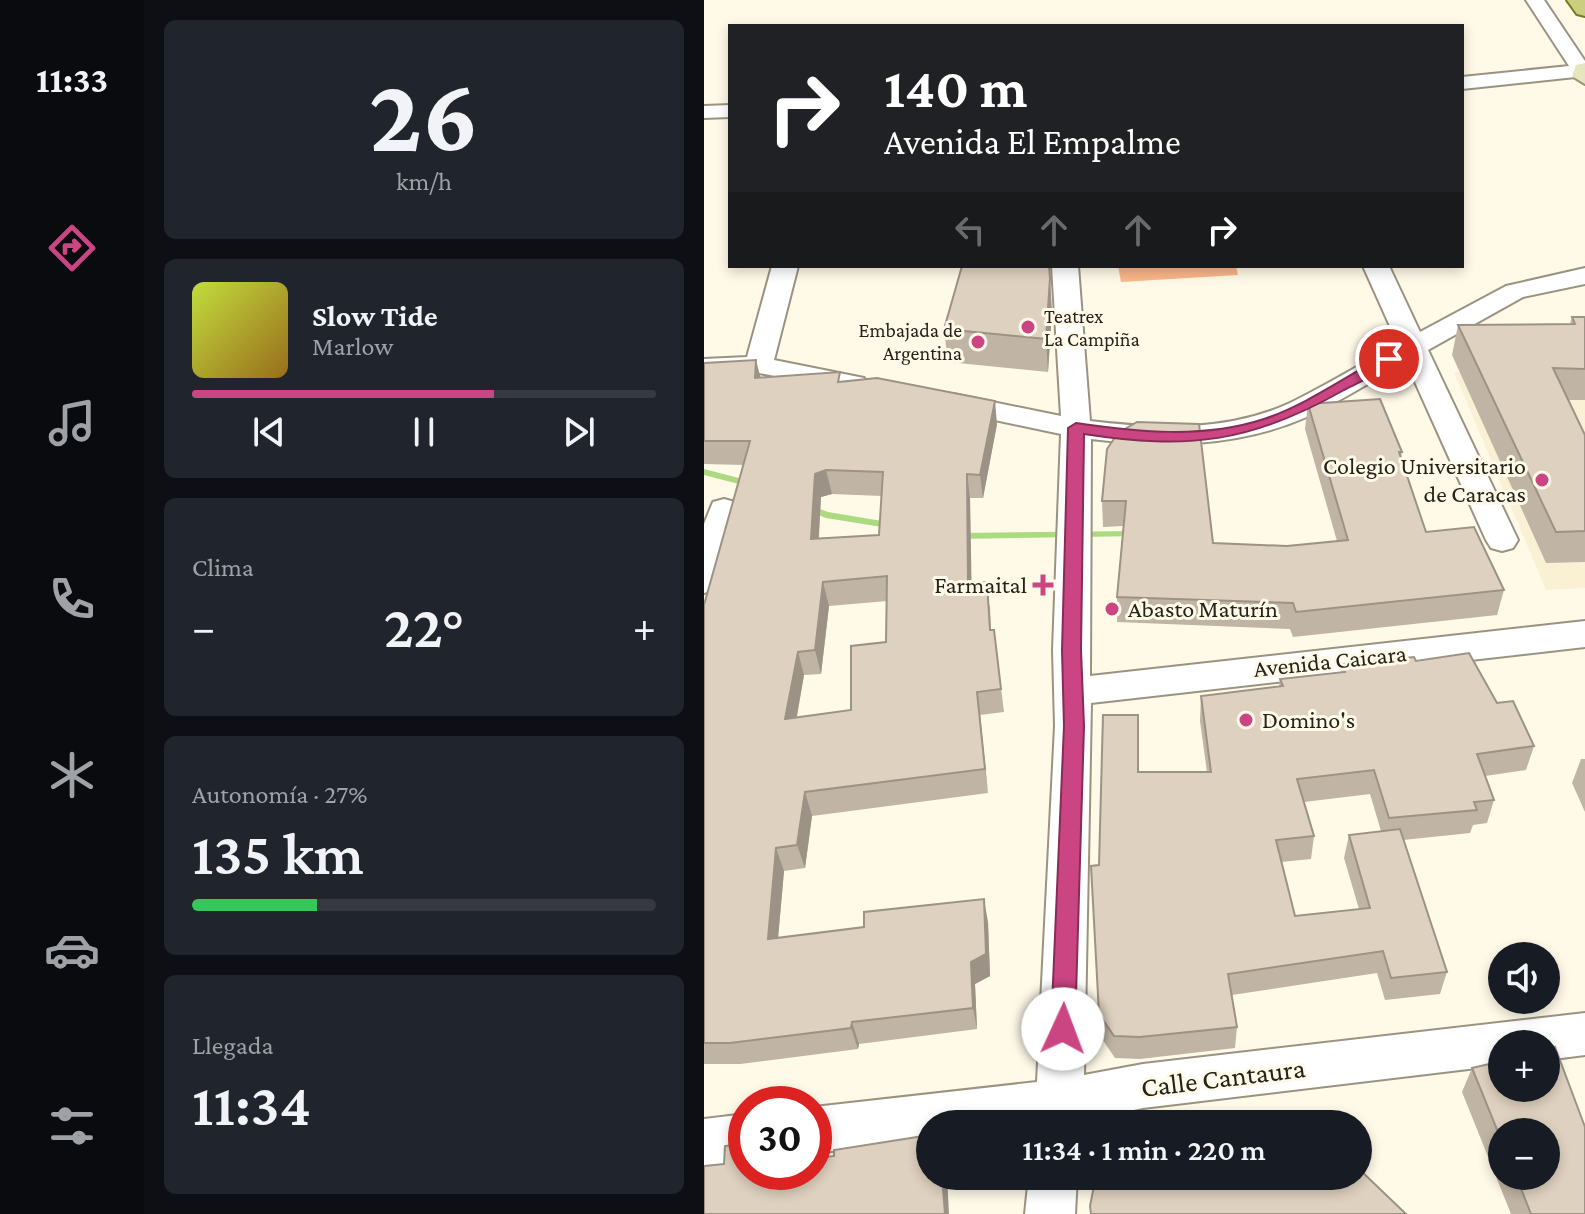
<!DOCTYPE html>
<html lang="es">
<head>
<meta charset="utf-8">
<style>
	:root { --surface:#171b24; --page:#20242c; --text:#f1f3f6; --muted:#9ea1a6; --line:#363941; --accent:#cc4583 }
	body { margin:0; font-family:"Crimson Pro",serif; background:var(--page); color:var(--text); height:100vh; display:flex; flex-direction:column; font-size:30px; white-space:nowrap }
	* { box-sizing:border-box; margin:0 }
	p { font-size:26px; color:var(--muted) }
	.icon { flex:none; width:44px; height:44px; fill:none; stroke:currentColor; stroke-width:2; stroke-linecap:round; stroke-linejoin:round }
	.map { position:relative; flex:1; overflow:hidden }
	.details { display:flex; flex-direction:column; gap:20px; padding:20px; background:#0d0f14; width:560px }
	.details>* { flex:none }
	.guide { position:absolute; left:24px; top:24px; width:736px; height:244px; border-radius:0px; box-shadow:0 4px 12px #0003; background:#202124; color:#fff; overflow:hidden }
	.tools { position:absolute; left:784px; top:942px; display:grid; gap:16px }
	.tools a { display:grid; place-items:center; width:72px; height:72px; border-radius:50%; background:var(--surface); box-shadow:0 4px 12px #0003; font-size:40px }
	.speed { position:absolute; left:24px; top:1086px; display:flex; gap:16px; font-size:40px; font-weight:700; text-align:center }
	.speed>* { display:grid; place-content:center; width:104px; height:104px; border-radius:50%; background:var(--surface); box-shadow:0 4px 12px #0003; line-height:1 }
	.speed .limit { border:12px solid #d22; background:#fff; color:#111 }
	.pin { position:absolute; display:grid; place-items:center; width:68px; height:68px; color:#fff; margin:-34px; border:4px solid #fff; border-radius:50%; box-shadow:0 2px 8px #0007 }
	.me { position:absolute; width:88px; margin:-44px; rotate:2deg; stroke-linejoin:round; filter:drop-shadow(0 0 6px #0008) }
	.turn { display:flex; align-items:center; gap:28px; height:168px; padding:0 24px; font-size:36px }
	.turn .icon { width:104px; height:104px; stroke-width:2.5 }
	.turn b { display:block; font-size:56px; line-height:68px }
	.lanes { display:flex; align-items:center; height:76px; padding:0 24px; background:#0003; justify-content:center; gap:40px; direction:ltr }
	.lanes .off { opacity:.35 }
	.big { font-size:60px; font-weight:600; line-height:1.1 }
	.details .tile { flex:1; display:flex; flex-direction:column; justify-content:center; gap:12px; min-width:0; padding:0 28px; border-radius:12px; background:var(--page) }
	.details .dial { align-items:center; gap:0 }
	.dial b { font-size:104px; line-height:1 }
	.song { display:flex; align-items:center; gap:24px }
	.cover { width:96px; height:96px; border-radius:12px; background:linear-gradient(135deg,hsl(70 70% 55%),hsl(40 70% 35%)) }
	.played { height:8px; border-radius:4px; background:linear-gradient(90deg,var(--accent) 65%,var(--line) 65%) }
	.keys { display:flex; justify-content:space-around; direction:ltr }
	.heat { display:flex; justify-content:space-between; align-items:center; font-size:44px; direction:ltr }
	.charge { height:12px; border-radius:6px; background:linear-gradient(90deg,#34c759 27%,var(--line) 0) }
	.trip { position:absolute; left:212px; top:1110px; width:456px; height:80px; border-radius:40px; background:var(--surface); box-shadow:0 4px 12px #0003; font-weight:600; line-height:80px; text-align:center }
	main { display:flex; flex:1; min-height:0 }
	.dock { display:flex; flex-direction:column; width:144px; justify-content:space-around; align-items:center; background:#090b0e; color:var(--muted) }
	.dock .icon { width:56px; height:56px }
	.dock .current { color:var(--accent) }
	.dock b { font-size:36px; color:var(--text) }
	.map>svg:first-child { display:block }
	.built { fill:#faf0d4 }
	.green { fill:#fcb689 }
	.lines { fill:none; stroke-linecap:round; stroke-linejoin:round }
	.stream { fill:#acda80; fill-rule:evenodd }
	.minor-casing { stroke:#999380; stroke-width:4 }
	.secondary-casing { stroke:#999380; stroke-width:4 }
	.primary-casing { stroke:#7a7c22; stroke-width:4 }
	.minor { fill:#fff; fill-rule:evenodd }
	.secondary { fill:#e5e6be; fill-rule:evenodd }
	.primary { fill:#cbce7c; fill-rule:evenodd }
	.wall { fill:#c0b4a4; fill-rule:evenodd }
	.shaded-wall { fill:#9c9286 }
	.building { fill:#dfd1bf; stroke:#9c9286; stroke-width:2; fill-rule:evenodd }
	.route { fill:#cc4583; stroke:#852d55; stroke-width:2 }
	.poi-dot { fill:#cc4583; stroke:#fff9e8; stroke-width:3 }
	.labels { text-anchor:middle; stroke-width:6; stroke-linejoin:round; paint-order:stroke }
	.far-poi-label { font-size:20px; fill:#25221b; stroke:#fff9e8; text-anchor:start }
	.poi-label { font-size:24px; fill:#25221b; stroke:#fff9e8; text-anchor:end }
	.street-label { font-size:24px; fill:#25221b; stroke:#fff9e8 }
	.near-street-label { font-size:28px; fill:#25221b; stroke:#fff9e8 }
</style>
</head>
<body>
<main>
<nav class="dock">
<b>11:33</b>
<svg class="icon current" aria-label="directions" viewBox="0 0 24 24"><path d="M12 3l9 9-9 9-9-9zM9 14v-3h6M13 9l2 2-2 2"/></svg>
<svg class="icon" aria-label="music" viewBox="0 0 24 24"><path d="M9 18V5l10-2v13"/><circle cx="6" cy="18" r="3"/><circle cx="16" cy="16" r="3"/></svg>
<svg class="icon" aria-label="phone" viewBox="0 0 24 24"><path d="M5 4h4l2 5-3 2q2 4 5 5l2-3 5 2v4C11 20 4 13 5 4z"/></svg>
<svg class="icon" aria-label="climate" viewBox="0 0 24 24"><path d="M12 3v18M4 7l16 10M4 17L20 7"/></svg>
<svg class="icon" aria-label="car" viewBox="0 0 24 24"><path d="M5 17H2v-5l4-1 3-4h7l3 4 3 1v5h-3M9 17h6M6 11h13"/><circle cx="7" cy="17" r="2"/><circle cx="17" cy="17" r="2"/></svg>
<svg class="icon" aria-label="filters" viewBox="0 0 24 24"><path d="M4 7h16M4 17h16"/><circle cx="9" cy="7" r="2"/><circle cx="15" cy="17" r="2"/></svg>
</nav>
<section class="details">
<div class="tile dial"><b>26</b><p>km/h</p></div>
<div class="tile">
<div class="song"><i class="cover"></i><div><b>Slow Tide</b><p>Marlow</p></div></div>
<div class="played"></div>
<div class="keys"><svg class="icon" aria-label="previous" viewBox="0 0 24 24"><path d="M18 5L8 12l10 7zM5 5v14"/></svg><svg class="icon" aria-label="pause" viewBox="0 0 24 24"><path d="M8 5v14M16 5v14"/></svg><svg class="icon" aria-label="next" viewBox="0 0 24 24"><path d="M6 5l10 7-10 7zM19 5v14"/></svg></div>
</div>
<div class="tile"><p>Clima</p>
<div class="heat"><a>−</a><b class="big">22°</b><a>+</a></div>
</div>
<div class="tile"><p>Autonomía · 27%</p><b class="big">135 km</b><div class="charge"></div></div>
<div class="tile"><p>Llegada</p><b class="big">11:34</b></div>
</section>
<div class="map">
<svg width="881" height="1214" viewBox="0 0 881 1214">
	<rect width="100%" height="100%" fill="#fff9e8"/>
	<!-- built -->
	<polygon class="built" points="881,366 881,588 842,590 750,372"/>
	<!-- green -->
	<polygon class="green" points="414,266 532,266 534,275 417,282"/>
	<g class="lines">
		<!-- stream -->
		<g class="stream">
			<polygon points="0,469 54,483 55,485 50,488 0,475"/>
			<polygon points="102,504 124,512 190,523 195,526 190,529 122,518 98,509 97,507"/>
			<polygon points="433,531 437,532 438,534 437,536 255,539 250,536 255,533"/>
		</g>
		<defs>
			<g id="minor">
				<polygon points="822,0 840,0 881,61 881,76 758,89 758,77 865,66"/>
				<polygon points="26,105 26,117 0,118 0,106"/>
				<polygon points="68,266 94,266 70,360 160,378 164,384 160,390 150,392 55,373 0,375 0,359 43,357"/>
				<path d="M348,266H374L386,421C452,429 524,432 586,403C623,385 658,363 694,344L659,266H685L716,332L802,286L881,268V284L819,297L724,350L814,540L809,548L798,551L787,548L782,540L702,362C670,380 638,400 605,416C536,447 460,448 387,439L386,676L881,621V647L387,703L380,1075L439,1064L881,1013V1055L842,1060V1044H798V1065L439,1108L379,1121V1124H226V1140L110,1153V1107L333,1082L351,726L349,650L357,434L239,409L235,403L239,397L249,394L357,416Z"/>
				<polygon points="20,499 31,502 36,509 17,581 12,589 0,593 0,524 9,502"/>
				<polygon points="42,1114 42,1162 0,1167 0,1119"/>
				<polygon points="325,1176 373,1176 371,1214 321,1214"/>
			</g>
			<polygon id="secondary" points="881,63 881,84 868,76 872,65"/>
			<polygon id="primary" points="863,0 881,0 881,16 873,14"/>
		</defs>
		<!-- minor casing -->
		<use href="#minor" class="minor-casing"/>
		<!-- secondary casing -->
		<use href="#secondary" class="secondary-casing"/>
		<!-- primary casing -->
		<use href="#primary" class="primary-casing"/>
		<!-- minor -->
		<use href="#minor" class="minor"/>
		<!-- secondary -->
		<use href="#secondary" class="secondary"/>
		<!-- primary -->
		<use href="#primary" class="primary"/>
	</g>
	<!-- wall -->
	<g class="wall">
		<polygon points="348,311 344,372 244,362 240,329"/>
		<polygon points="868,317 881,317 881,400 864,400 881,435 881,562 842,563 748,355 754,325 866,324"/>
		<path d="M0,363L57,378L137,381L293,424L279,498H266L267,583L286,606L287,630H290L300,712L276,715L284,793L108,816L101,868L80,871L74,938L284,922L286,976L271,984L273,1029L155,1044L154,1049L36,1064H0V605L40,465L0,464ZM128,494L178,496L175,535L115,538L117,497ZM183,601L182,642L147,710L93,717L100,675L117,674L125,606Z"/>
		<polygon points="604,404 698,452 697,458 722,532 800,590 793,615 589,637 586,629 413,622 413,597 419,526 399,527 398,501 403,449 509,543 583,546 633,541 601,429"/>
		<path d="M712,661L793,703L830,746L822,770L781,776L790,800L783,823L769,825L766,833L699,840L743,972L736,994L681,1000L673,973L528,995L533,1027L531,1048L436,1059L411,1058L396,1036L387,866L395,865L503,772L496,721L497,696L575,687L576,679L637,672L638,664ZM666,794L677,831L645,835L640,858L655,909L591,916L577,862L607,859L610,836L600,802Z"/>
		<polygon points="877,759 881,759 881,812 868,783"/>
		<path d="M768,1068L881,1214H807L758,1092ZM798,1132L842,1176H798Z"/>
	</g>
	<!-- shaded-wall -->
	<g class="shaded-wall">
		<polygon points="346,278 348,311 344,372 342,339"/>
		<polygon points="52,360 58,383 51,378"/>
		<polygon points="291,401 293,424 279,498 276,475"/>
		<polygon points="122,470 128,494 117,497 113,562 107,539 111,474"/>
		<polygon points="263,474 266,498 268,608 264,584"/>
		<polygon points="119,582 125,606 117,674 111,650"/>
		<polygon points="94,652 100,675 88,742 81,719"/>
		<polygon points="273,692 276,715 284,793 281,769"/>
		<polygon points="101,792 108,816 101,868 93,845"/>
		<polygon points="72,848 80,871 72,961 64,939"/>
		<polygon points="280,899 284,922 286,976 271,984 273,1029 269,1008 267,962"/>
		<polygon points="148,1022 155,1044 154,1049 147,1028"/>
		<polygon points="238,1176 243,1176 245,1214 241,1214"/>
	</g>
	<!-- building -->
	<g class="building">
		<polygon points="258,266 345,266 346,278 342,339 240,329"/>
		<polygon points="868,317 881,317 881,369 849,368 881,435 881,531 852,532 754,325 871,324"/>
		<path d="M52,360L51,378L136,372L134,382L173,378L291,401L276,475L263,474L264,584L283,582L286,630H290L297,689L273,692L281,769L101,792L93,845L72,848L64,939L160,927V912L280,899L282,954L267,962L269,1008L148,1022L147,1028L26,1043H0V605L46,441H0V363ZM122,470L179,472L175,535L107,539L111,474ZM183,576L182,642L147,646V710L81,719L94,652L111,650L119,582Z"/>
		<polygon points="676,399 698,452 695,452 722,532 770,527 800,590 592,612 589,603 413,597 422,501 398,501 403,449 414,433 433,422 495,424 509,543 583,546 644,540 604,404"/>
		<polygon points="765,653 793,703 809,701 830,746 773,754 790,800 770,802 773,810 685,818 670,770 593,779 610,836 572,840 591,916 666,908 645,835 696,829 743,972 687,978 679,951 524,974 533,1027 436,1037 410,1036 395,1014 387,866 395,865 399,715 434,715 434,772 507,772 497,696 579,686 576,679 641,672 638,664 710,657 712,661"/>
		<polygon points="851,1047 881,1127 881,1214 827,1214 812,1176 842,1176 842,1132 798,1132 798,1142 768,1068 798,1061 798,1088 842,1088 842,1050"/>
		<polygon points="605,1120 609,1124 593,1124"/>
		<polygon points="226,1135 226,1176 238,1176 241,1214 0,1214 0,1166 20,1164 21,1146 42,1143 42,1172 110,1172 110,1159 130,1156 130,1150"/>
		<polygon points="654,1168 702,1214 387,1214 386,1206 392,1176 654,1176"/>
	</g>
	<!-- route -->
	<path class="route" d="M680,356L692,359C679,372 657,381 640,390C547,443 484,450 380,434L377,650L380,726L371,1029L367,1037L359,1040L351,1037L347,1029L360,726L358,650L364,428L372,423C434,432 499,439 560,419C602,405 641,377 680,356Z"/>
	<!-- markers -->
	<g class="poi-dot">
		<circle cx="324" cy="327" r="8"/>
		<circle cx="274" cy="342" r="8"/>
		<circle cx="838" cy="480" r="8"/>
		<path d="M335 573h8v8h8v8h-8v8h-8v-8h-8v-8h8z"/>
		<circle cx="408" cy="609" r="8"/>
		<circle cx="542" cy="720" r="8"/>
	</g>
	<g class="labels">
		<!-- far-poi labels -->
		<g class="far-poi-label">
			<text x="340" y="323">Teatrex<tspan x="340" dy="23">La Campiña</tspan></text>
			<text x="258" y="337" text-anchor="end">Embajada de<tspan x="258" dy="23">Argentina</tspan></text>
		</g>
		<!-- poi labels -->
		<g class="poi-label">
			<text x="822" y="474">Colegio Universitario<tspan x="822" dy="28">de Caracas</tspan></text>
			<text x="323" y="593">Farmaital</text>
			<text x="424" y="617" text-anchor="start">Abasto Maturín</text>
			<text x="558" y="728" text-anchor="start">Domino's</text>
		</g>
		<!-- street labels -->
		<g class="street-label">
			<text transform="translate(626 661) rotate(-6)" y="8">Avenida Caicara</text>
		</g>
		<!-- near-street labels -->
		<g class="near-street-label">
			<text transform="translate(519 1077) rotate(-7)" y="10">Calle Cantaura</text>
		</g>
	</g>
</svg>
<div class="tools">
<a><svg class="icon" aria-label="sound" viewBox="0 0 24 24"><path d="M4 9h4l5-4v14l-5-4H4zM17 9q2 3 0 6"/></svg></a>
<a>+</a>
<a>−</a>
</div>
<div class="speed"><div class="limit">30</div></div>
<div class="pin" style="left:685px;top:359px;background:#d93025"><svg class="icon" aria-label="arrive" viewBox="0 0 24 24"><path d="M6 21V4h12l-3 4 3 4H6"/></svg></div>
<svg class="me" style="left:359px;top:1029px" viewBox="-20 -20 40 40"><circle r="19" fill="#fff"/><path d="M0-13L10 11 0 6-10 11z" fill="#cc4583"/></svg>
<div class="trip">11:34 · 1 min · 220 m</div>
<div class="guide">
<div class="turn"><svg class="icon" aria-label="right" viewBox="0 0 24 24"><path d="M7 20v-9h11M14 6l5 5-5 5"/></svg><div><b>140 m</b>Avenida El Empalme</div></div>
<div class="lanes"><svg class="icon off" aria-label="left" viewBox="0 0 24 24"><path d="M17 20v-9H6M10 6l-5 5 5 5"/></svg><svg class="icon off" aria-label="ahead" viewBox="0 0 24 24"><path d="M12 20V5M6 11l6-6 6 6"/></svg><svg class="icon off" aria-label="ahead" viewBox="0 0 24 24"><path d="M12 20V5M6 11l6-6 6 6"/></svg><svg class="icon" aria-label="right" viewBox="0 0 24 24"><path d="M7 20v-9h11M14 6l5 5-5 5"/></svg></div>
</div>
</div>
</main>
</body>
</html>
